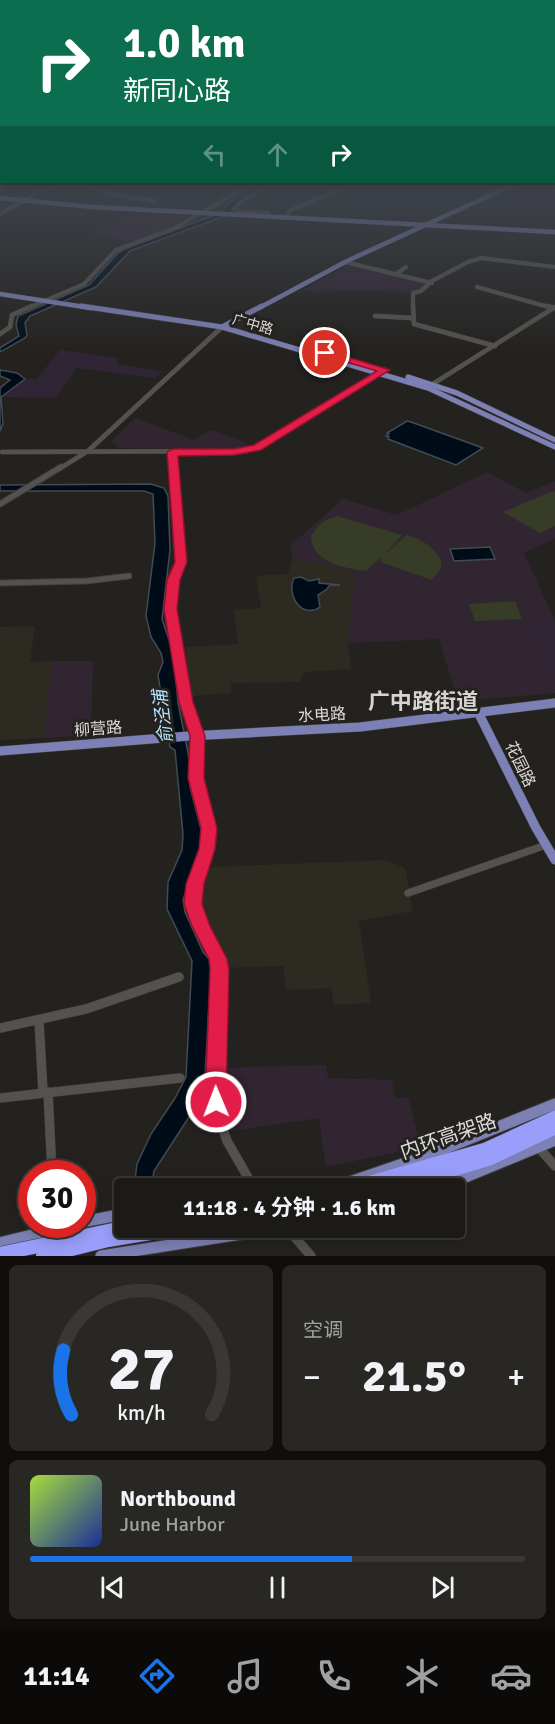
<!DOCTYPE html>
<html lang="zh">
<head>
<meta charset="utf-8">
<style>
	:root { --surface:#1b1a17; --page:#282724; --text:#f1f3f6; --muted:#a0a1a1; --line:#393836; --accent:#1a73e8 }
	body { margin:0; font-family:Signika,"Noto Sans SC",sans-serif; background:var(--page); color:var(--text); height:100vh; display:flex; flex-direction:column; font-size:22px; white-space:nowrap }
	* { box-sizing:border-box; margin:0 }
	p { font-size:20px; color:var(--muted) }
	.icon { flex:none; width:33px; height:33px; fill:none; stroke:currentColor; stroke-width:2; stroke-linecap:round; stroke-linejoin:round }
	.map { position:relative; height:1256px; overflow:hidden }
	.panel { display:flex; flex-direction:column; gap:9px; padding:9px; background:#0f0e0d; flex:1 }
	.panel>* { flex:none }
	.guide { position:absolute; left:0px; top:0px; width:555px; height:183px; box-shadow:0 3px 15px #0003,0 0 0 2px var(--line); background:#0b6e4f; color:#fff; overflow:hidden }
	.speed { position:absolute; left:18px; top:1160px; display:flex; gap:12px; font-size:30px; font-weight:700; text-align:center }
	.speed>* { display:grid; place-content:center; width:78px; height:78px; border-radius:50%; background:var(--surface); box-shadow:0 3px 15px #0003,0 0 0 2px var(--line); line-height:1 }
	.speed .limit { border:9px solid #d22; background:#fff; color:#111 }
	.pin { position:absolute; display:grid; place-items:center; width:51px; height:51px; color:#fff; margin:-26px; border:3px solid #fff; border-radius:50%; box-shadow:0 2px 6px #0007 }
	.me { position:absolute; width:66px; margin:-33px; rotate:359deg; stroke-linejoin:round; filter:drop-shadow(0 0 4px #0008) }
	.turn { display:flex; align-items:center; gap:21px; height:126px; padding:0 24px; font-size:27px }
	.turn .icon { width:78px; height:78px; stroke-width:2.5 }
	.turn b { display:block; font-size:42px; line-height:51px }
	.lanes { display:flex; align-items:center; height:57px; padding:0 24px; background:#0003; justify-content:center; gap:30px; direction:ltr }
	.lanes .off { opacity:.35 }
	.big { font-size:45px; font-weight:700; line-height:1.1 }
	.panel .card { flex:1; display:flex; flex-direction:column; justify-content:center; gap:9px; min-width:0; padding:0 21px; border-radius:9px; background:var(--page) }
	.panel .dial { align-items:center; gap:0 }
	.dial svg { height:156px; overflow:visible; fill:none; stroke:var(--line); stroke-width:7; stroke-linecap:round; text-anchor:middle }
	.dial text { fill:var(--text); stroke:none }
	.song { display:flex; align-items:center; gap:18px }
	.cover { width:72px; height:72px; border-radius:9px; background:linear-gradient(135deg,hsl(80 70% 55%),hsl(230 70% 35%)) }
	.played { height:6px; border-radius:3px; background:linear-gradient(90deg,var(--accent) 65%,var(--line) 65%) }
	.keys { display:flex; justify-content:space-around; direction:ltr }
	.heat { display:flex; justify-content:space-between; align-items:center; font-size:33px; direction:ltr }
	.panel .tiles { flex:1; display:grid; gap:9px; grid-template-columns:1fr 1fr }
	.card:last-child { grid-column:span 2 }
	.trip { position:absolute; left:114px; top:1178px; width:351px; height:60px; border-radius:6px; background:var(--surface); box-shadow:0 3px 15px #0003,0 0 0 2px var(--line); font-weight:700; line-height:60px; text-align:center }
	.dock { display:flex; height:96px; justify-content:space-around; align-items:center; background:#0b0a09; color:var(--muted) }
	.dock .icon { width:42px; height:42px }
	.dock .selected { color:var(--accent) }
	.dock b { font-size:27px; color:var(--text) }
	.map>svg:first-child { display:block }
	.built { fill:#2d2a21 }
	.industrial { fill:#2f2534 }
	.education { fill:#322532 }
	.green { fill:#363c26 }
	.water { fill:#000d19; stroke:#424b53; stroke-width:1.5 }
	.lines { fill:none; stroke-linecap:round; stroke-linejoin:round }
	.minor-far4-casing { stroke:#3f3e3b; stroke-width:4.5 }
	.minor-far3-casing { stroke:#3f3e3b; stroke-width:5 }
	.minor-far2-casing { stroke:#3f3e3b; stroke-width:7 }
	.minor-far1-casing { stroke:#3f3e3b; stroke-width:8 }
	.minor-casing { stroke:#3f3e3b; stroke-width:10 }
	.major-far3-casing { stroke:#3f3e3b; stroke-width:5 }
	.major-far2-casing { stroke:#3f3e3b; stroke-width:6 }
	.major-far1-casing { stroke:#3f3e3b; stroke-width:10 }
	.major-casing { stroke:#3f3e3b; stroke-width:13 }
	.highway-casing { stroke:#3f3e3b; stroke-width:1 }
	.minor-far4 { stroke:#54524e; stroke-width:4 }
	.minor-far3 { stroke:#54524e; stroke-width:4.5 }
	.minor-far2 { stroke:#54524e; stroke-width:5 }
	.minor-far1 { stroke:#54524e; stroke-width:7 }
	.minor { stroke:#54524e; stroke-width:9 }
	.major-far3 { stroke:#7d80b5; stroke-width:4.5 }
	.major-far2 { stroke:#7d80b5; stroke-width:5 }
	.major-far1 { stroke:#7d80b5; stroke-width:9 }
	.major { stroke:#7d80b5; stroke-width:11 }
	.highway { fill:#999efa; fill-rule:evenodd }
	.highway-bridge-casing { stroke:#3f3e3b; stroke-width:15; stroke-linecap:butt }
	.highway-bridge { stroke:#999efa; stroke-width:14 }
	.route { fill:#e11d48; stroke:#92132f; stroke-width:1.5 }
	.labels { text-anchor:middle; stroke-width:6; stroke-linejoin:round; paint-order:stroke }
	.far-street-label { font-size:14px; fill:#dcdbd9; stroke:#24221f }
	.street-label { font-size:16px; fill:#dcdbd9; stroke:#24221f }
	.water-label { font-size:18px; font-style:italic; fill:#b3e2fe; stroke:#24221f }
	.near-street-label { font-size:20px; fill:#dcdbd9; stroke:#24221f }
	.district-label { font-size:22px; font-weight:bold; fill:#d6d5d0; stroke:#24221f }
</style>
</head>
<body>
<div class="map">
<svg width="555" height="1256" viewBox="0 0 555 1256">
	<rect width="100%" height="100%" fill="#24221f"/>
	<!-- built -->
	<g class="built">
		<polygon points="293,557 355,572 348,643 351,669 304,672 301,682 231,683 231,693 189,696 186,647 238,644 234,610 261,608 256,576 288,574"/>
		<polygon points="35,626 30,662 52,661 44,738 0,740 0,627"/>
		<polygon points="386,860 405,868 413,911 359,921 371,1003 334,1005 331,988 286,990 283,966 223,968 198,906 198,884 203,873 213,867"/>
	</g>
	<!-- industrial -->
	<g class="industrial">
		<polygon points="60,350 118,358 117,364 162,371 155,378 77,368 55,398 1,397 25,379 37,379"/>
		<polygon points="555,628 555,674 530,629"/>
	</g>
	<!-- education -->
	<g class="education">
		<polygon points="524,184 555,191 555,206 502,194"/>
		<polygon points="141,214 188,217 164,231 130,243 93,232"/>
		<polygon points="350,264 428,283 418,290 410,292 351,290 315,292 303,289"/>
		<polygon points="135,418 194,440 211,430 247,443 239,448 119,448 111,442"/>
		<polygon points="487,472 526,493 555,481 555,538 524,553 555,621 555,628 531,629 555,674 555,693 458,701 439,639 348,643 355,573 293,557 290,546 343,499 397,515"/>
		<polygon points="52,661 93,661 91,735 44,738"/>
		<polygon points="326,1065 328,1078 392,1080 395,1098 408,1098 421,1147 326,1167 319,1118 230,1131 223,1111 219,1068"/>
	</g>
	<!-- green -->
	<g class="green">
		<polygon points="553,491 555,492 555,526 540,533 503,512"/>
		<path d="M337,516L402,535L384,555L407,535C422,540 434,546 441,561V568L432,580L383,563L380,561L381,557L366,571C344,568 312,563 311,536L322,522Z"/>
		<polygon points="515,601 522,619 475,621 469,604"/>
	</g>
	<!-- water -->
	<g class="water">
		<polygon points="264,182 272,182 234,207 230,214 130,251 96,287 30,316 25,323 27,335 25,338 0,352 0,348 19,336 16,325 18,316 89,285 118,253 125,249 220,213 229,203"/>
		<polygon points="0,370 17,373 25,379 1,397 3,424 0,431 0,388 10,380 0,376"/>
		<polygon points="407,421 411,422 483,448 456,465 388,439 389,437 386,436 389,434 387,433"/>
		<polygon points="151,484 164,488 168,496 170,550 162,619 174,655 178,703 189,758 190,787 201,829 201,843 183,900 185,912 203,952 209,959 211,969 204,1094 154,1171 151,1188 134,1188 137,1164 151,1134 175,1098 186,1077 192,961 167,909 168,882 182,850 183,834 175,750 170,747 158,675 163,662 161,653 151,637 146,616 155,543 153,494 144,491 0,491 0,485"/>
		<polygon points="490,547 495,559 454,561 450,549"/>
		<path d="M301,577L309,581L319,579V583L340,585H330L326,590L318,595L320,607C302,620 286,595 294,578Z"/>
	</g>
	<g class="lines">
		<defs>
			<g id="minor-far4">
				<polyline points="76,182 111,194 154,201"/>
				<polyline points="0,214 39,192 67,182"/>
				<polyline points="266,215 268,213 239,212 234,209 239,203 273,182"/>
				<polyline points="286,216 290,210 359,182"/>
				<polyline points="345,262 432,283"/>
				<polyline points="396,274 406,267"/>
				<polyline points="477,287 552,308"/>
				<polyline points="28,308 84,284 116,250 175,228 255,182"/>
				<polyline points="413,308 413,293 421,291 432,281 468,262 481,258 555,267"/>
			</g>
			<g id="minor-far3">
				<polyline points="413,306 414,324 495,346"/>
				<polyline points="547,306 554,308"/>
				<polyline points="375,316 413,318"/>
				<polyline points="0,334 10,327 12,315 32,306"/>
				<polyline points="428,387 555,307"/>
				<polyline points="2,452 247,451 270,442 385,370"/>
				<polyline points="173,452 174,469"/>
				<polyline points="59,469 88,451 222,327"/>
			</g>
			<g id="minor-far2">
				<polyline points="174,467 181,562 174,580 170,609 181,672"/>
				<polyline points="0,504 61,467"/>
				<polyline points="0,583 87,581 129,576"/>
			</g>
			<g id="minor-far1">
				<polyline points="181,671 186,702 198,736 196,778 209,829 207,849 195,884 193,904 203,930"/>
				<polyline points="408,893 546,845"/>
			</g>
			<g id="minor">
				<polyline points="203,929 214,949 219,969 215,1082 217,1113 227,1141 254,1188"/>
				<polyline points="39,1021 43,1092"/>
				<polyline points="0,1028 86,1009 179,977"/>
				<polyline points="48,1092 52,1173"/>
				<polyline points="0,1098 180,1078"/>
				<polyline points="539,1148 555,1166"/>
				<polyline points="286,1227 311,1256"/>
			</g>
			<g id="major-far3">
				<polyline points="515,187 527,182"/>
				<polyline points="0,198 93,207 555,232"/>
				<polyline points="0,294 91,308"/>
				<polyline points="259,308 347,261 519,182"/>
			</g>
			<g id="major-far2">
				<polyline points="81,306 222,327 428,388 555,447"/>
				<polyline points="222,327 262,306"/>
				<polyline points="408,377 457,393 555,440"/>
			</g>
			<g id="major-far1">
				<polyline points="478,712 536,828 555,860"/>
				<polyline points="0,751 189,736 360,727 555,703"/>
			</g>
			<g id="major">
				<polyline points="308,1188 350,1182 429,1155 555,1104"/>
				<polyline points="439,1188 555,1140"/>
				<polyline points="82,1222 124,1214"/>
				<polyline points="0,1243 76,1224"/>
				<polyline points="101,1256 285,1227"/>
			</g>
			<polygon id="highway" points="555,1110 555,1135 492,1165 416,1188 387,1188 389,1184 374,1188 344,1188 346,1183 351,1181 483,1143"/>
		</defs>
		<!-- minor-far4 casing -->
		<use href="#minor-far4" class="minor-far4-casing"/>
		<!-- minor-far3 casing -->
		<use href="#minor-far3" class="minor-far3-casing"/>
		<!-- minor-far2 casing -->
		<use href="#minor-far2" class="minor-far2-casing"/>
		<!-- minor-far1 casing -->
		<use href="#minor-far1" class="minor-far1-casing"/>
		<!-- minor casing -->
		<use href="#minor" class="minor-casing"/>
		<!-- major-far3 casing -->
		<use href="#major-far3" class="major-far3-casing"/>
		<!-- major-far2 casing -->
		<use href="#major-far2" class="major-far2-casing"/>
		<!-- major-far1 casing -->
		<use href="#major-far1" class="major-far1-casing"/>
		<!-- major casing -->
		<use href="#major" class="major-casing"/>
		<!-- highway casing -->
		<use href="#highway" class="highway-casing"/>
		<!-- minor-far4 -->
		<use href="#minor-far4" class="minor-far4"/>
		<!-- minor-far3 -->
		<use href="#minor-far3" class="minor-far3"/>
		<!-- minor-far2 -->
		<use href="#minor-far2" class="minor-far2"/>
		<!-- minor-far1 -->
		<use href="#minor-far1" class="minor-far1"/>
		<!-- minor -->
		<use href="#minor" class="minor"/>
		<!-- major-far3 -->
		<use href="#major-far3" class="major-far3"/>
		<!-- major-far2 -->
		<use href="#major-far2" class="major-far2"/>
		<!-- major-far1 -->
		<use href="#major-far1" class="major-far1"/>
		<!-- major -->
		<use href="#major" class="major"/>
		<!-- highway -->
		<use href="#highway" class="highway"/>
		<defs>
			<g id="highway-bridge">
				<polyline points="0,1254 127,1227"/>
				<polyline points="43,1256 108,1240 186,1227"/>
			</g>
		</defs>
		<!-- highway-bridge casing -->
		<use href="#highway-bridge" class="highway-bridge-casing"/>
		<!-- highway-bridge -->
		<use href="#highway-bridge" class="highway-bridge"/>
	</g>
	<!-- sky -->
	<linearGradient id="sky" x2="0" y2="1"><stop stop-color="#141311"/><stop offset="0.51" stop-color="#3f444d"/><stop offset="1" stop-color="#3f444d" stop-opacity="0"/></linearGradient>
	<rect width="555" height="355" fill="url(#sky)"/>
	<!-- route -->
	<polygon class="route" points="322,351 328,351 390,370 261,450 234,455 178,456 187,562 180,580 177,609 193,702 205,736 204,778 217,828 215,849 204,884 202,904 210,926 227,959 229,969 226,1102 223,1109 216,1112 208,1109 205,1102 210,969 209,959 192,926 184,904 186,884 199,849 201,828 188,778 190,736 179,702 164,609 167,580 175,562 167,452 173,449 234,449 254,445 377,371 322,355"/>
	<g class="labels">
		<!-- far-street labels -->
		<g class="far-street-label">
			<text transform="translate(253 324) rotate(16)" y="5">广中路</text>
		</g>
		<!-- street labels -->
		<g class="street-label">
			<text transform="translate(322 714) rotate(-3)" y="6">水电路</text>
			<text transform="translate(98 728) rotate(-4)" y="6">柳营路</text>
			<text transform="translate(521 764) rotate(64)" y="6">花园路</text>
		</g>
		<!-- water labels -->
		<g class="water-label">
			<text transform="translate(163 717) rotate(-97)" y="6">俞泾浦</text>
		</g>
		<!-- near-street labels -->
		<g class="near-street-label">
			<text transform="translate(448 1136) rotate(-19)" y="7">内环高架路</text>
		</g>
		<!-- district labels -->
		<g class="district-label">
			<text x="423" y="709">广中路街道</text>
		</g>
	</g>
</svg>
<div class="speed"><div class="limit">30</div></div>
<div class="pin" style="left:325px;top:353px;background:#d93025"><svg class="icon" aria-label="arrive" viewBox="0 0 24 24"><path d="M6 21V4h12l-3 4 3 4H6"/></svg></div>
<svg class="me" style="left:216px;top:1102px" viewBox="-20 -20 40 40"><circle r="17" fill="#e11d48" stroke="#fff" stroke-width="3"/><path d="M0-11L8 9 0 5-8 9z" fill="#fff"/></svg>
<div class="trip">11:18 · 4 分钟 · 1.6 km</div>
<div class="guide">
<div class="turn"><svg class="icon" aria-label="right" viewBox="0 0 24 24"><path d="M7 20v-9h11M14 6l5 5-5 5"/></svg><div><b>1.0 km</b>新同心路</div></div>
<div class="lanes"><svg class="icon off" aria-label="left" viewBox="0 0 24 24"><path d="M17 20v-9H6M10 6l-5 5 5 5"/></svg><svg class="icon off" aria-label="ahead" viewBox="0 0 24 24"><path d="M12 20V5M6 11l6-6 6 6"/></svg><svg class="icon" aria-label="right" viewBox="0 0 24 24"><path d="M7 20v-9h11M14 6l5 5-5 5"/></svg></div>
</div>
</div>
<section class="panel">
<div class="tiles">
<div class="card dial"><svg viewBox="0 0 100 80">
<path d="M14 69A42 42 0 1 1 86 69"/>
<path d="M14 69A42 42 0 0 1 10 36" stroke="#1a73e8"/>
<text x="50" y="56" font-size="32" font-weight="700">27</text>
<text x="50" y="72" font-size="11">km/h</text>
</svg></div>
<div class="card"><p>空调</p>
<div class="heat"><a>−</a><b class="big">21.5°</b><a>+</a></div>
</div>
<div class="card">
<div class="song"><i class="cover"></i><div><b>Northbound</b><p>June Harbor</p></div></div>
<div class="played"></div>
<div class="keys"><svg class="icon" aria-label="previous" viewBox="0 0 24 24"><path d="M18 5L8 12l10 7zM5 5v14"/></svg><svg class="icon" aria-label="pause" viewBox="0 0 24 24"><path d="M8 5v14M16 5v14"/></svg><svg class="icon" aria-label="next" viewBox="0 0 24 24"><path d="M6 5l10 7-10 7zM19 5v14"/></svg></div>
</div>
</div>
</section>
<nav class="dock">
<b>11:14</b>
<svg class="icon selected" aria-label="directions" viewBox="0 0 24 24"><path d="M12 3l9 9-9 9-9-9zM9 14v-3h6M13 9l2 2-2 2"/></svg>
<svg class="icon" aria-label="music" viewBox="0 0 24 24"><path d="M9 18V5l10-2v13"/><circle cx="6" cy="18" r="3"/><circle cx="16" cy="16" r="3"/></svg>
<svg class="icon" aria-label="phone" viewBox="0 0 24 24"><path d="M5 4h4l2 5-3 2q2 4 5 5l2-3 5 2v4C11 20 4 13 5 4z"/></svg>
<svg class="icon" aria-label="climate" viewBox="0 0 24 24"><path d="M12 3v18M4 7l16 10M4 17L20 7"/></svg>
<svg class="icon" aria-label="car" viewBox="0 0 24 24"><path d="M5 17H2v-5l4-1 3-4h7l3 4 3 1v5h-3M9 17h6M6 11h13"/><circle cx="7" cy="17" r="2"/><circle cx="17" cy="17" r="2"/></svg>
</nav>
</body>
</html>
